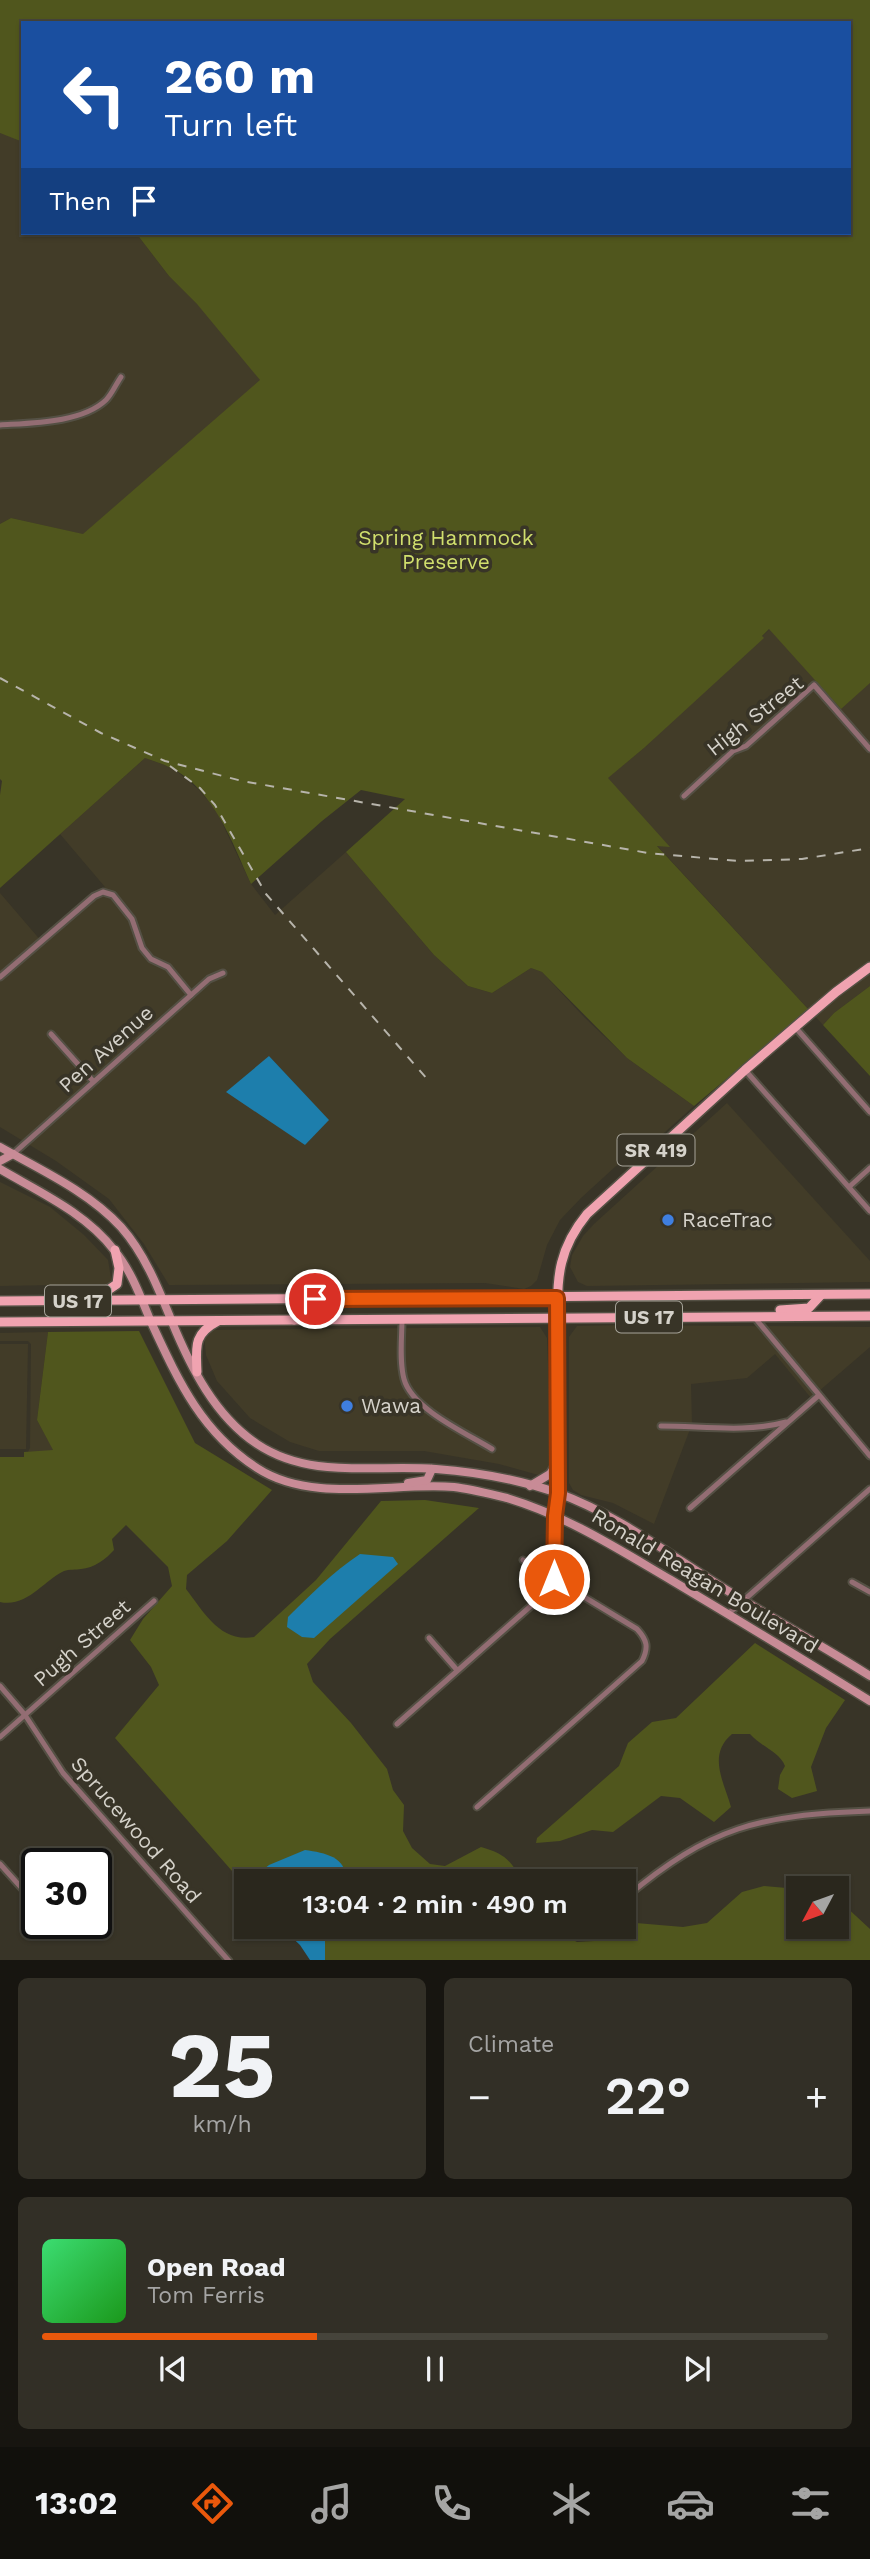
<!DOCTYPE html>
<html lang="en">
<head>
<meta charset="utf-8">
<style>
	:root { --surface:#2a271d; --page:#322f26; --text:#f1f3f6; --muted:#a5a5a4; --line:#46443b; --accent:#ea580c }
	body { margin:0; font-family:"Work Sans",sans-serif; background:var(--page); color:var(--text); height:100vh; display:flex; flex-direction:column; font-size:26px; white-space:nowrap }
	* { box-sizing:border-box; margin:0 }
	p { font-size:23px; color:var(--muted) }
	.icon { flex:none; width:38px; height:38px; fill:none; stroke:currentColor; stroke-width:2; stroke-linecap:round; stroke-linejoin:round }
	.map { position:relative; height:1960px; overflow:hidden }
	.details { display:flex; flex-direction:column; gap:18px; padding:18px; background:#171510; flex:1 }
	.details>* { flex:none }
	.guide { position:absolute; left:21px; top:21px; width:830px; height:214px; border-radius:0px; box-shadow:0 2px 5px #0004,0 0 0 2px var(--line); background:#1a4fa0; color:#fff; overflow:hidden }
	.needle { width:46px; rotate:229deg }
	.controls { position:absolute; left:786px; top:1876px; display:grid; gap:14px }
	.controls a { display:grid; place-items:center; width:63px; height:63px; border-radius:0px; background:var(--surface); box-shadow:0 2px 5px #0004,0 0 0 2px var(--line); font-size:35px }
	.speed { position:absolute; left:21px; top:1848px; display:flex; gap:14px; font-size:35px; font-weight:700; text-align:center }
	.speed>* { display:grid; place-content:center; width:91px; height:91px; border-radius:50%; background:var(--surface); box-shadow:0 2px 5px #0004,0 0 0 2px var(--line); line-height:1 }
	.speed .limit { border:4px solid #111; border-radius:10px; background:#fff; color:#111 }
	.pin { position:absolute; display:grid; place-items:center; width:60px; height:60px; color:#fff; margin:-30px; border:4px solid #fff; border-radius:50%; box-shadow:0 2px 7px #0007 }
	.me { position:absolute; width:77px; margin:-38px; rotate:0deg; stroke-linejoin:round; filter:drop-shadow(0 0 5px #0008) }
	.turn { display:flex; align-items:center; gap:24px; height:147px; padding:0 28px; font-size:32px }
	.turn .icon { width:91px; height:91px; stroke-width:2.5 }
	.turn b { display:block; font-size:49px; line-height:60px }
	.then { display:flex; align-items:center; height:66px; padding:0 28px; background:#0003; gap:14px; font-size:26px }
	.big { font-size:52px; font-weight:600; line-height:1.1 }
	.details .card { flex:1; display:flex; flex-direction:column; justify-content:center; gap:10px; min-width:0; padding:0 24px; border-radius:10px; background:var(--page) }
	.details .dial { align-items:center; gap:0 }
	.dial b { font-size:91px; line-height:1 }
	.song { display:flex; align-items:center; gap:21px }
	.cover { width:84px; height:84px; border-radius:10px; background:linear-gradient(135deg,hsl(140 70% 55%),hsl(120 70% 35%)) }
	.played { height:7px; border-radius:4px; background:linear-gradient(90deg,var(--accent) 35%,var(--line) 35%) }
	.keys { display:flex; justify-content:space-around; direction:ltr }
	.heat { display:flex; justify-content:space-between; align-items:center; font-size:38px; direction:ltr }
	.details .tiles { flex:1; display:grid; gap:18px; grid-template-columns:1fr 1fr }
	.card:last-child { grid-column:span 2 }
	.trip { position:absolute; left:234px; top:1869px; width:402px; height:70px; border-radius:0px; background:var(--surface); box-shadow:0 2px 5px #0004,0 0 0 2px var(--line); font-weight:600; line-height:70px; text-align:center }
	.tabs { display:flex; height:112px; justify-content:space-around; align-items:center; background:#11100c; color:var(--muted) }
	.tabs .icon { width:49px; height:49px }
	.tabs .selected { color:var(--accent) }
	.tabs b { font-size:32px; color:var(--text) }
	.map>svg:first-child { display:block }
	.built { fill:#423c28; fill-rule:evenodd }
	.green { fill:#50561d }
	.water { fill:#1d7eac }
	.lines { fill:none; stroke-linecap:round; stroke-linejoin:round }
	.minor-casing { stroke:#545044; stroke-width:9 }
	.secondary-casing { stroke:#545044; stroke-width:11 }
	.primary-casing { stroke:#545044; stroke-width:12 }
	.minor { stroke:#936d73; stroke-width:5 }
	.secondary { stroke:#c88b96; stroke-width:8 }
	.primary { stroke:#f0a3b0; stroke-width:9 }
	.rail { stroke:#b7b4ab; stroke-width:2; stroke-dasharray:9 9; stroke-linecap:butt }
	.route-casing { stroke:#983908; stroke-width:18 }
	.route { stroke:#ea580c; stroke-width:12 }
	.shop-dot { fill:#3f7fe0; stroke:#383427; stroke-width:2.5 }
	.labels { text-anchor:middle; stroke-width:7; stroke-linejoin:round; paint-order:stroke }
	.shield { fill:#383427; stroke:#a6a399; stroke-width:2 }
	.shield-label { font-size:19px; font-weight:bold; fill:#d5d2ca }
	.park-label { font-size:21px; fill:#d1df6d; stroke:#383427 }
	.street-label { font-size:21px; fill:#d5d2ca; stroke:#383427 }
	.poi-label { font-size:21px; fill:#d5d2ca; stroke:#383427; text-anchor:start }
</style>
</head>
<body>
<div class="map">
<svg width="870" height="1961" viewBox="0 0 870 1961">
	<rect width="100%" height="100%" fill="#383427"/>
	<!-- built -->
	<g class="built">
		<polygon points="0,133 15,137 23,142 23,233 136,233 169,276 240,346 263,385 86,535 11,518 0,524"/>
		<polygon points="773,626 870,680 870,962 809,1010 600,784 644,748"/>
		<path d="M145,758L173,768L199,790L216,810L251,884L275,915L346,852L434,955L468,986L492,993L531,968L542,972L584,1017L627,1058L694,1106L645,1150L616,1166L581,1198L560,1220L547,1245L537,1280L531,1286L524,1289L485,1283L169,1285L144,1244L109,1199L56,1161L0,1127V893L42,942L105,887L60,834ZM269,1056L328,1120L305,1145L259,1113Z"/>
		<polygon points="870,971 870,986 834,1013 823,1025 814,1015"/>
		<polygon points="727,1103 870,1261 870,1282 587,1286 578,1282 570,1267 572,1255 583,1236 594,1224"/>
		<polygon points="0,1182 50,1207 84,1235 108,1260 112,1284 0,1286"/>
		<polygon points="625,1325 870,1327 870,1347 811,1398 775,1354 747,1378 691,1384 692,1424 654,1524 613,1503 581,1495 573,1490 569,1483 569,1337 577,1326"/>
		<polygon points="540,1327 547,1338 552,1465 542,1476 499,1464 424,1451 319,1451 290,1442 250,1418 217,1381 206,1355 204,1336 210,1330"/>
		<polygon points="48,1332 37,1420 54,1451 28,1452 30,1448 31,1344 28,1341 0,1341 0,1333"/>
		<polygon points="0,1344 28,1344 26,1449 0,1449"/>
	</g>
	<!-- green -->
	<g class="green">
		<path d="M0,0H870V683L841,709L769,629L762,636L764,638L644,748L608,778L670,847L657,846L809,1010L694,1106L627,1058L542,972L531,968L492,993L468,986L434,955L346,852L405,799L361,790L322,821L251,884C233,844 214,789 171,768C163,764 154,761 145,758L0,888V795L2,781L0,779V524L11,518L83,534L260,380L197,304L169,276L136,233H849V23H23V142L0,133Z"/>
		<polygon points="870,986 870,1076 823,1025 834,1013"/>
		<path d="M139,1331L195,1443L272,1490L227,1541L187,1575L186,1589C204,1612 220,1643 254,1637L316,1580L381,1501L425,1500L479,1508L330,1639L307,1664L313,1682L351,1723L387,1769L393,1790L404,1805L403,1831L412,1848L430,1864L445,1866L481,1847C503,1853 512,1860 521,1881H346V1871L251,1878L247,1881V1888L115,1738L159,1685L151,1667L130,1640L143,1619L172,1586L168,1567L126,1525L112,1539L114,1550C106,1559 94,1568 81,1569C76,1570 69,1569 64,1571C44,1580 27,1608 0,1602V1457H24V1452L53,1450L37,1420L48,1332Z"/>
		<path d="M755,1643L845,1700L826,1728L811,1767L817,1791L792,1798L778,1789L780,1775L785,1766C779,1751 761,1747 750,1734H732C707,1755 724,1782 731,1807L714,1822L680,1798L661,1796L613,1832L592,1830L560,1841L536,1843L537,1838L619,1766L628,1743L652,1722L676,1718Z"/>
		<polygon points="764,1886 798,1889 798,1927 836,1927 837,1901 843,1904 870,1929 870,1960 325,1961 325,1937 329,1927 548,1927 577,1942 611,1940 636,1923 683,1927 707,1923 742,1892"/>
	</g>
	<!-- water -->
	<g class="water">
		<polygon points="269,1056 329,1120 305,1145 226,1092"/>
		<path d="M360,1554L393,1557L398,1564L314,1638L302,1637L287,1627L288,1617C310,1595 333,1572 360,1554Z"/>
		<path d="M305,1850C326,1853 347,1857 346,1881H249L269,1865Z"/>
		<polygon points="281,1927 329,1927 325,1937 325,1960 310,1960 300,1945"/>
	</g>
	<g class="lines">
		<defs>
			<g id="minor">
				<path d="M0,425C31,423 82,423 106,400C112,394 116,384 121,377"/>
				<polyline points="684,796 733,751 746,746 814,685 870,749"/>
				<polyline points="0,977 94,896 103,892 113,895 132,919 142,948 151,959 168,967 191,995"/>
				<polyline points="795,1027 870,1112"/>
				<polyline points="51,1034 93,1081"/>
				<polyline points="745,1070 870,1211"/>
				<polyline points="13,1154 209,979 223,973"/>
				<polyline points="849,1187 870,1168"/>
				<polyline points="755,1318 870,1456"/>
				<path d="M402,1319C402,1338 399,1360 404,1379C412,1409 466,1433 492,1449"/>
				<path d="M661,1426C702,1426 747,1433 786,1422"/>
				<polyline points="690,1508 818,1396"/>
				<polyline points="852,1582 870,1592"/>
				<polyline points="728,1614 870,1489"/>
				<polyline points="429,1638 457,1670"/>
				<polyline points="0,1686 25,1715 63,1773 229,1961"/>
				<polyline points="397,1724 549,1590 554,1579 555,1516"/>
				<polyline points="0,1737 154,1601"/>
				<path d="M477,1807L642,1661C649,1647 647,1640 637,1629L523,1560"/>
				<polyline points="0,1864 37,1905"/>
				<path d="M625,1898C711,1826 759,1815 870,1811"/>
			</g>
			<g id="secondary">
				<path d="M0,1147C41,1170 89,1192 121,1227C145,1254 159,1290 172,1322C191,1368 215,1416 257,1444C311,1480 376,1464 436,1469C476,1472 520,1480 558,1493C615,1514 666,1552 717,1584C767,1616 820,1644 870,1676"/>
				<polyline points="0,1161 13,1154"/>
				<path d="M0,1169C39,1192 86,1213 114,1250C131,1270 141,1298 151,1322C178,1380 201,1432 257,1468C312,1504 392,1482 454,1487C471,1489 490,1494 507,1498C567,1516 618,1549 671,1580C738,1620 804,1660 870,1701"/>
				<polyline points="408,1483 427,1480 432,1469"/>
				<polyline points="530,1486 550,1474 558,1461"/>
				<polyline points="555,1516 558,1494 558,1318"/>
			</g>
			<g id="primary">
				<polyline points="95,1299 117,1284 119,1268 115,1250"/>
				<polyline points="0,1301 870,1294"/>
				<polyline points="780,1310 809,1308 821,1295"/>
				<path d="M558,1318C556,1276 560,1247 587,1214L745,1070L836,992L870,967"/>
				<polyline points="294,1320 301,1309 331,1309 334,1299"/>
				<polyline points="0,1322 870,1316"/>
				<path d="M197,1372C196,1347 193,1334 218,1321"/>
			</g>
		</defs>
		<!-- minor casing -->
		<use href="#minor" class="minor-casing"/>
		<!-- secondary casing -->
		<use href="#secondary" class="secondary-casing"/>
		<!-- primary casing -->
		<use href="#primary" class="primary-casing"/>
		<!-- minor -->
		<use href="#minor" class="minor"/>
		<!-- secondary -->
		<use href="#secondary" class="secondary"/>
		<!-- primary -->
		<use href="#primary" class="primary"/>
		<!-- rail -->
		<g class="rail">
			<polyline points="0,678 101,733 165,761 242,781 648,853 738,861 802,859 870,848"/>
			<polyline points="170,766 200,788 215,805 266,894 428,1080"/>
		</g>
	</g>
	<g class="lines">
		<defs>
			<polyline id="route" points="315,1299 557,1298 558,1493 555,1516 554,1579"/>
		</defs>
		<!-- route casing -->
		<use href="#route" class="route-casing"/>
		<!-- route -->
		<use href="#route" class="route"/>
	</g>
	<!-- markers -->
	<g class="shop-dot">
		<circle cx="668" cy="1220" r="7"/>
		<circle cx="347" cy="1406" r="7"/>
	</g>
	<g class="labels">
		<!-- shield labels -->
		<g class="shield">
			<rect x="617.5" y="1134.5" width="77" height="31" rx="5"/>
			<rect x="45" y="1285.5" width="66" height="31" rx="5"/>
			<rect x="616" y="1301.5" width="66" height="31" rx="5"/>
		</g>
		<g class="shield-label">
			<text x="656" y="1157">SR 419</text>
			<text x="78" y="1308">US 17</text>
			<text x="649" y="1324">US 17</text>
		</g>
		<!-- park labels -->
		<g class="park-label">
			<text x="446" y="545">Spring Hammock<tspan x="446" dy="24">Preserve</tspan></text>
		</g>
		<!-- street labels -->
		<g class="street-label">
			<text transform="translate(755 716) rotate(-38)" y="7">High Street</text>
			<text transform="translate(106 1049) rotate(-42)" y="7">Pen Avenue</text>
			<text transform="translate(705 1581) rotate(31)" y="7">Ronald Reagan Boulevard</text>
			<text transform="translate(82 1643) rotate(-41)" y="7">Pugh Street</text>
			<text transform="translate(136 1830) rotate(49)" y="7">Sprucewood Road</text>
		</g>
		<!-- poi labels -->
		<g class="poi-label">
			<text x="682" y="1227">RaceTrac</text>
			<text x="361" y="1413">Wawa</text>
		</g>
	</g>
</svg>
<div class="controls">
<a><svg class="needle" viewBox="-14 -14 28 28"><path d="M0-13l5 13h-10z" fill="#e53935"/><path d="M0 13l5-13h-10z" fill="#a5a5a4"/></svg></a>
</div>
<div class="speed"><div class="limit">30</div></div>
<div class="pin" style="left:315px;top:1299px;background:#d93025"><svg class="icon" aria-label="arrive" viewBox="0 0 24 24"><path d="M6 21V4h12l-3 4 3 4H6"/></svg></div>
<svg class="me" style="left:554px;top:1579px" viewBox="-20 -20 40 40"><circle r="17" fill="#ea580c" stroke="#fff" stroke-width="3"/><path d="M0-11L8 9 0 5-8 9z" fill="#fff"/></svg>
<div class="trip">13:04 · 2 min · 490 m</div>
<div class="guide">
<div class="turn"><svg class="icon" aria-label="left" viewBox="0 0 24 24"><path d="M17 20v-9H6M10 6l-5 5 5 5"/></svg><div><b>260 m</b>Turn left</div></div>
<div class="then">Then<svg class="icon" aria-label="arrive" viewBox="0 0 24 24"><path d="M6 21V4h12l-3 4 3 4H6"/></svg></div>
</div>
</div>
<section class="details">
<div class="tiles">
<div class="card dial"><b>25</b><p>km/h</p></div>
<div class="card"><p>Climate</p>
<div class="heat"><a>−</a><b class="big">22°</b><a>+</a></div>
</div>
<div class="card">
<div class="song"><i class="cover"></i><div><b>Open Road</b><p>Tom Ferris</p></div></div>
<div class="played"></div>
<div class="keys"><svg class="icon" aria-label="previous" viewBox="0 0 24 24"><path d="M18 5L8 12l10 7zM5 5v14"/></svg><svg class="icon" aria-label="pause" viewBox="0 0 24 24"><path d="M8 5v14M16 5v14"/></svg><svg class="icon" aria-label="next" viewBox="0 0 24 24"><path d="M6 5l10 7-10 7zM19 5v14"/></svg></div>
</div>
</div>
</section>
<nav class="tabs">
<b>13:02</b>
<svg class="icon selected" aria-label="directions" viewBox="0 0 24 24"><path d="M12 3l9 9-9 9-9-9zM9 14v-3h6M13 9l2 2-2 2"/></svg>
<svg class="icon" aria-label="music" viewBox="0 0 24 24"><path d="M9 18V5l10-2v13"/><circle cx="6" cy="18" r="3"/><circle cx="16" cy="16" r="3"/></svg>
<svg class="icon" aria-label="phone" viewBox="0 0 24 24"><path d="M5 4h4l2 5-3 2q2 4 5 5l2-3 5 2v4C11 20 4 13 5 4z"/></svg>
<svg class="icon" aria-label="climate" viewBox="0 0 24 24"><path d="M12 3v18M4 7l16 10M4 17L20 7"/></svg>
<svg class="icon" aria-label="car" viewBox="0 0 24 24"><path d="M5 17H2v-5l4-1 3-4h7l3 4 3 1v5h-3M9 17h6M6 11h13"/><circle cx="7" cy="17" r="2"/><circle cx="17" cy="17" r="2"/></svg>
<svg class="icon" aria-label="filters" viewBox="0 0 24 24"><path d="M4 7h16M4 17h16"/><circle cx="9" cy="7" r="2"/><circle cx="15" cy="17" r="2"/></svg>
</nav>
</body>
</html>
